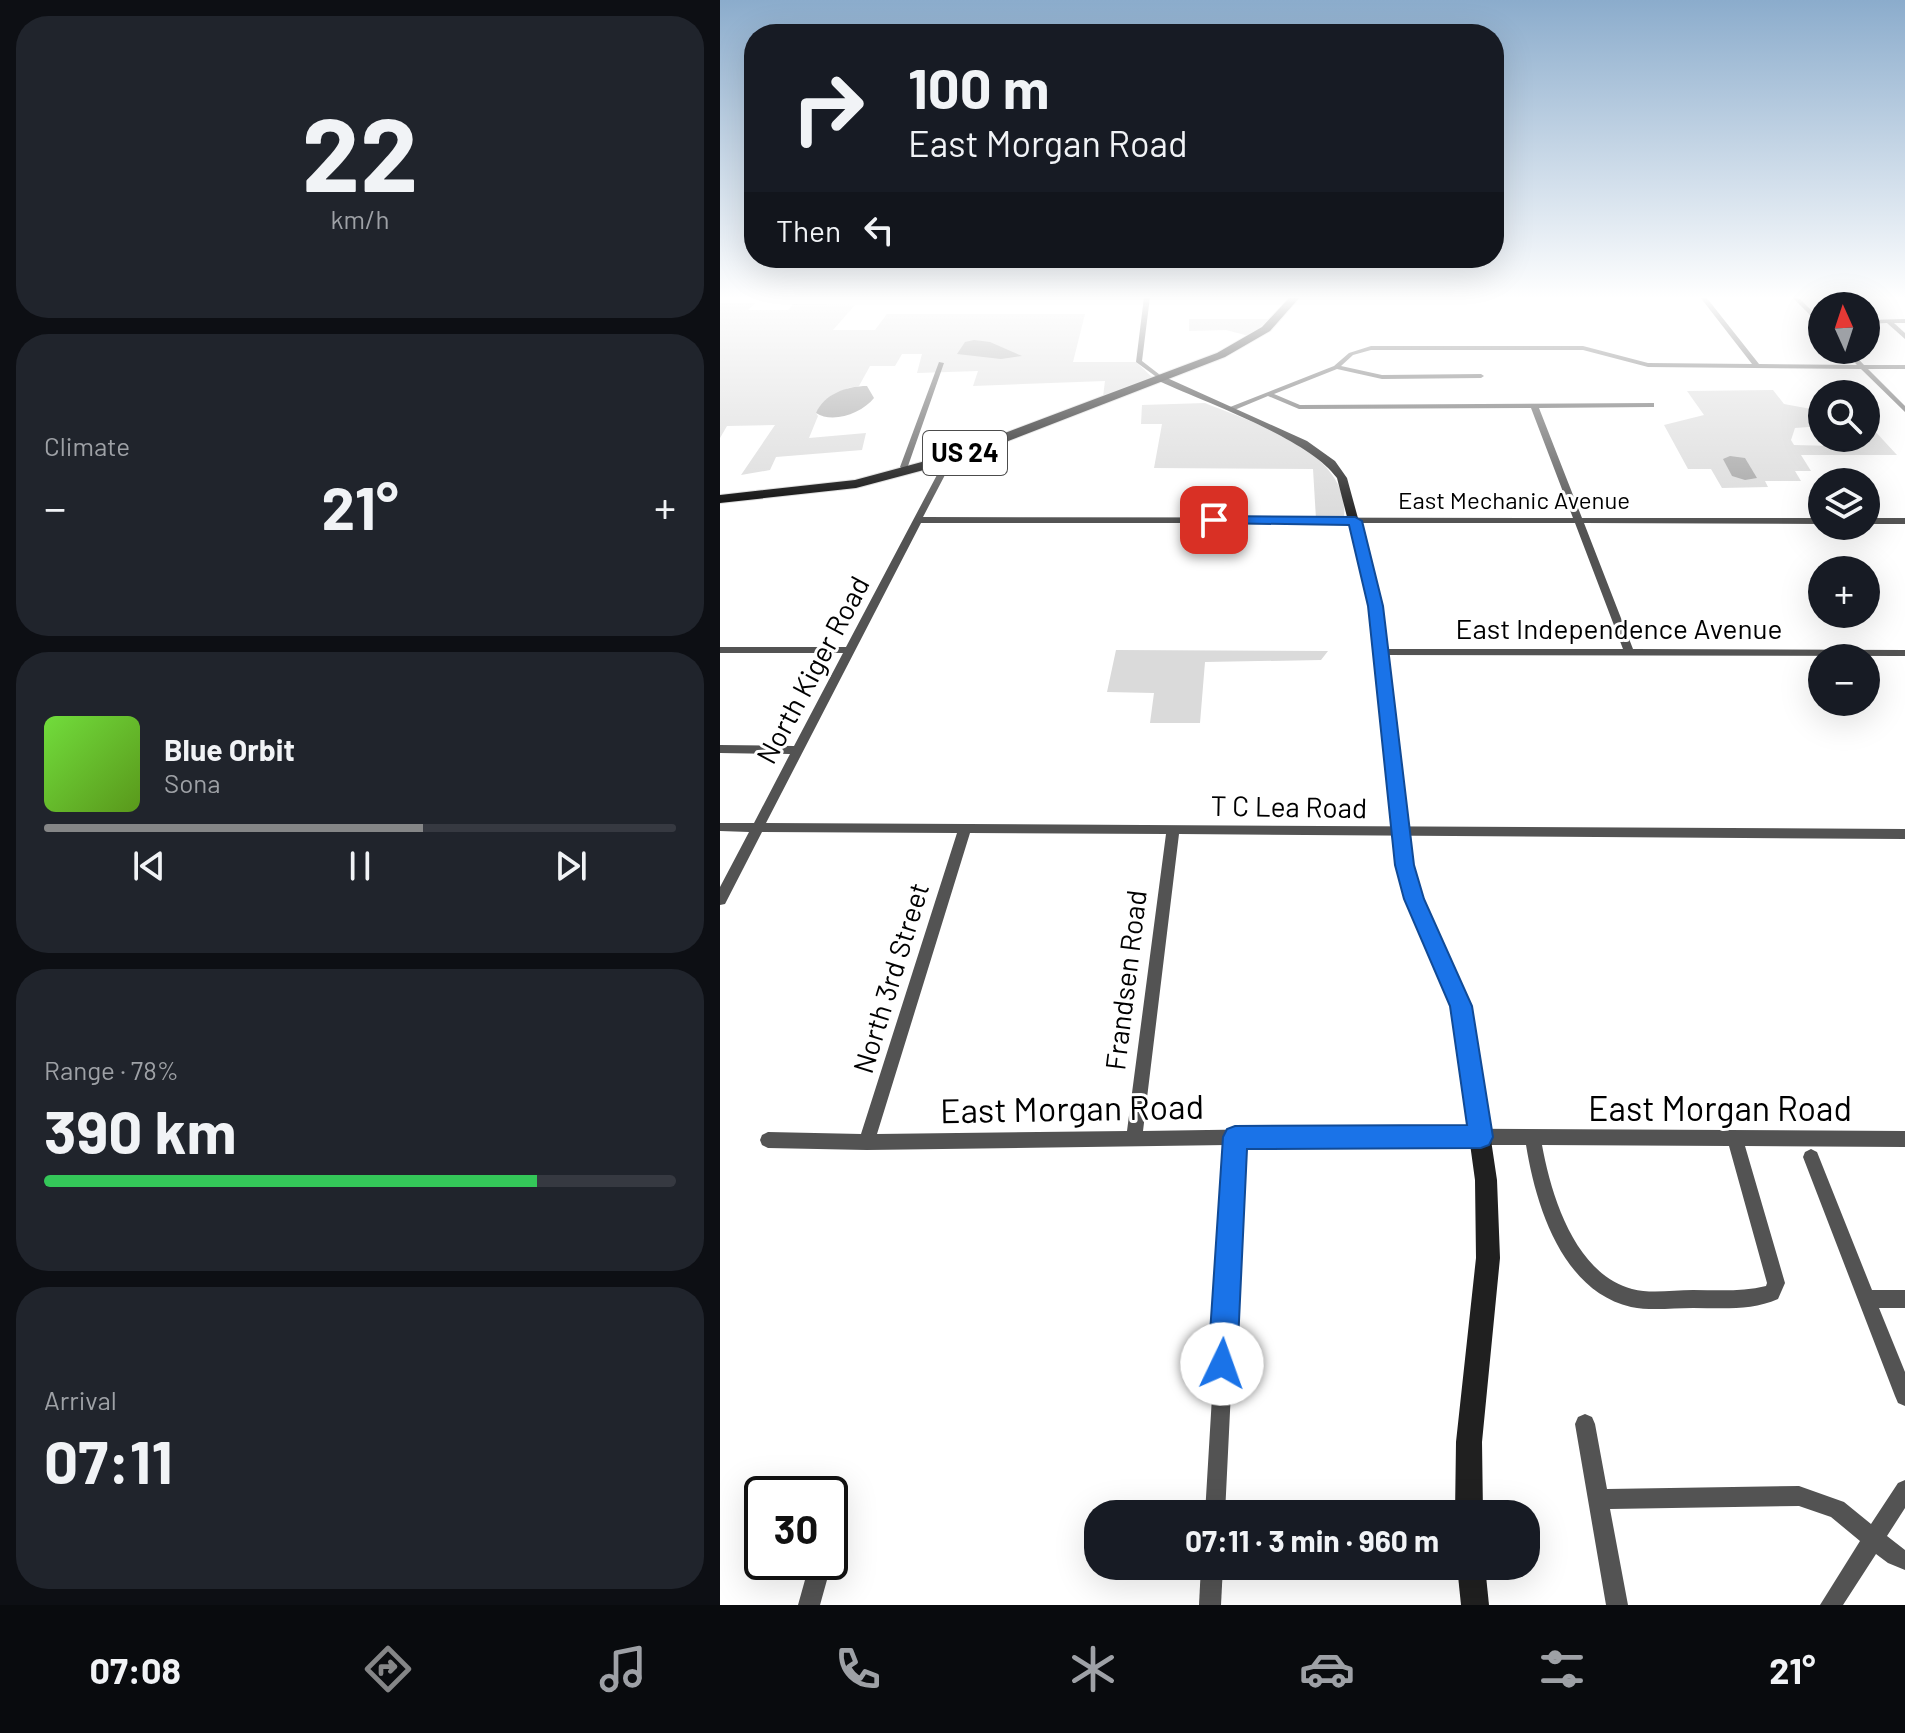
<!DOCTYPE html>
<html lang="en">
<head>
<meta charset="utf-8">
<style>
	:root { --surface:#171b24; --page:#20242c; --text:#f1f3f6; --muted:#9ea1a6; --line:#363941; --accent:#858687 }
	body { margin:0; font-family:Barlow,sans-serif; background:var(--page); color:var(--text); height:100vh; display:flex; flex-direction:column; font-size:30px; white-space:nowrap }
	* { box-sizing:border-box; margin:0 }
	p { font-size:26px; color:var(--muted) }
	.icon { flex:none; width:44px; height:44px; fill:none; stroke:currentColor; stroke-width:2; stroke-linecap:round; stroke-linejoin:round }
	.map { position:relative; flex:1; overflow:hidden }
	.side { display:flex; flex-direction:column; gap:16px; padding:16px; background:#0d0f14; width:720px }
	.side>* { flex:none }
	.guide { position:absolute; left:24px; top:24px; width:760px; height:244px; border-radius:32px; box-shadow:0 8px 32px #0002; background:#171b24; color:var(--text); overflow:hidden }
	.needle { width:52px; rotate:357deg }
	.buttons { position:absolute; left:1088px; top:292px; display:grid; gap:16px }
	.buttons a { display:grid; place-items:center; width:72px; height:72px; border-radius:50%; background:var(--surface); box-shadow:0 8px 32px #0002; font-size:40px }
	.speed { position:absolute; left:24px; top:1476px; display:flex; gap:16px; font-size:40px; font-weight:700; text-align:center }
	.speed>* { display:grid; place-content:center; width:104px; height:104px; border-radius:50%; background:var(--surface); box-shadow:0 8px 32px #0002; line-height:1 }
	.speed .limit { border:4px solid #111; border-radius:12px; background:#fff; color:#111 }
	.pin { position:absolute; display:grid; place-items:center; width:68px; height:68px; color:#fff; margin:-34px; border-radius:16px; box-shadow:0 4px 12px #0006 }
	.me { position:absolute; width:88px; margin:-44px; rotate:3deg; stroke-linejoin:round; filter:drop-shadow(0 0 6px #0008) }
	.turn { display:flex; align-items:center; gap:28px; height:168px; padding:0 32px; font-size:36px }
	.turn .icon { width:104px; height:104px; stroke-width:2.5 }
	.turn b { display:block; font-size:56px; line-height:68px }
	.then { display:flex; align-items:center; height:76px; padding:0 32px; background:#0003; gap:16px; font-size:30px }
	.big { font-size:60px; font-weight:700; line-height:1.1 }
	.side .widget { flex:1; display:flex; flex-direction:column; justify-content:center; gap:12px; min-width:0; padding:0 28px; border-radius:32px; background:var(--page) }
	.side .dial { align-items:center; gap:0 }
	.dial b { font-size:104px; line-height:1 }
	.song { display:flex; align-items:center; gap:24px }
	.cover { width:96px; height:96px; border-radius:12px; background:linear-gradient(135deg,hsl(100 70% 55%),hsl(90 70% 35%)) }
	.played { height:8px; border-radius:4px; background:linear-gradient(90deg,var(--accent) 60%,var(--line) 60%) }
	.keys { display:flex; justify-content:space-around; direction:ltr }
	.heat { display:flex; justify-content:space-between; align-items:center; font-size:44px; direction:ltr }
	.charge { height:12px; border-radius:6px; background:linear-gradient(90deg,#34c759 78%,var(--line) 0) }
	.trip { position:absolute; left:364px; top:1500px; width:456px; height:80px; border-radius:32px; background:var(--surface); box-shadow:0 8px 32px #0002; font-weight:700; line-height:80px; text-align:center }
	.dock { display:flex; height:128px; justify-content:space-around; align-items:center; background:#090b0e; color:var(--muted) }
	.dock .icon { width:56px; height:56px }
	.dock .on { color:var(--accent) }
	.dock b { font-size:36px; color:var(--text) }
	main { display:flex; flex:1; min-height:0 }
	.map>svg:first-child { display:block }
	.green { fill:#dadada }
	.water { fill:#a1a1a1 }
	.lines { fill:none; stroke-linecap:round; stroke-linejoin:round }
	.primary-casing { stroke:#dbdbdb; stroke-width:2 }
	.street { fill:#535353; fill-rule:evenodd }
	.secondary { fill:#202020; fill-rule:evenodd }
	.primary { fill:#000; fill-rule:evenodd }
	.route { fill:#1a73e8; stroke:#114b97; stroke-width:2 }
	.labels { text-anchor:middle; stroke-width:6; stroke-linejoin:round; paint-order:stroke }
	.far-street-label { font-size:24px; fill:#000; stroke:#fff }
	.shield { fill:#fff; stroke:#4c4c4c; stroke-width:2 }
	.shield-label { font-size:26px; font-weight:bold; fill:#000 }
	.street-label { font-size:28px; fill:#000; stroke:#fff }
	.near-street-label { font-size:34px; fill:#000; stroke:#fff }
</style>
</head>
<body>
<main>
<section class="side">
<div class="widget dial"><b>22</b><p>km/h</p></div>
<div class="widget"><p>Climate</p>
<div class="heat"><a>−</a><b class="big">21°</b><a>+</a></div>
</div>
<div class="widget">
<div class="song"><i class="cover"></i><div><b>Blue Orbit</b><p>Sona</p></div></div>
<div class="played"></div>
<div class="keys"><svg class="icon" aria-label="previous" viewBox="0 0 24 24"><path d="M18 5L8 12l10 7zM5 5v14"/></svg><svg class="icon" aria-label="pause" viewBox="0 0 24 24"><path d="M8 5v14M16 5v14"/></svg><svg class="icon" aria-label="next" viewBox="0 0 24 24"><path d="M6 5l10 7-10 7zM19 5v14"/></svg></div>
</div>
<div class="widget"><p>Range · 78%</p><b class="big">390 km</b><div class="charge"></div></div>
<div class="widget"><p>Arrival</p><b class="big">07:11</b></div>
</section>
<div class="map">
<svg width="1185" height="1605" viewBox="0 0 1185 1605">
	<rect width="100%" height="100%" fill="#fff"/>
	<!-- green -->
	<g class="green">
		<polygon points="0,303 35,303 28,310 68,310 73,304 135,305 113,330 155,330 167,314 365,314 353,362 416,362 432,377 383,397 385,381 253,386 258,371 197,373 202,354 182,354 175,366 150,366 139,386 128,388 96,413 98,416 89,438 146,433 142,450 56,457 50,470 21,475 55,425 7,426 0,438"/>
		<polygon points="469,319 550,319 529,336 506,330 469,331"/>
		<polygon points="1053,390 1064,404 1102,411 1102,426 1075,428 1071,440 1074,445 1113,446 1108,438 1146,438 1146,428 1152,428 1177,455 1081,455 1091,471 1075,471 1081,481 1045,481 1048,487 1002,488 991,469 968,469 944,425 984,415 967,391"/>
		<path d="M485,403C533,423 630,450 624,517L596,519L593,469L434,468L442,424H421L422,405Z"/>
		<polygon points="396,650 608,651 601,660 485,662 480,723 430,723 434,693 387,692"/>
	</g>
	<!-- water -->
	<g class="water">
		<polygon points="254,340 270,342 302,356 281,359 237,354 245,342"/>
		<path d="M147,386L154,398C142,413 113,424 96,413C104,394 127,386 147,386Z"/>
		<polygon points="1010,456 1025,458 1037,478 1025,480 1012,476 1003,459"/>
	</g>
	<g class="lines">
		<defs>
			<polygon id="primary" points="570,297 580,297 550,331 505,357 234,462 136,488 0,503 0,495 135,480 224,456 497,353 542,327"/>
		</defs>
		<!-- primary casing -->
		<use href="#primary" class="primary-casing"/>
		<!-- street -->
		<g class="street">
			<polygon points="424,297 430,297 422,361 444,378 445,379 442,381 416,362"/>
			<path d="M980,297H986L1039,364L1137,365L1123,350H1130L1144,365H1185V369H1148L1185,406V412L1141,369L928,367L863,350H651L633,355L621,366L662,375L761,374L764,376L761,378L662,379L617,369L554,394L580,405L934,403V407H931L819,408L862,518H1102V524L864,523L913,649L1185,650V656L662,655L657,652L662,649H903L855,523H201L46,823L1185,829V839L459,834L423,1131L611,1128L1185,1131V1147L1025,1146L1065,1283L1058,1299C1031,1311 1002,1308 973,1308C952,1308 931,1311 911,1307C842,1291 816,1206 806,1145H523L505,1514H485L507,1145L147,1150L48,1148L42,1145L40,1140L42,1135L48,1132L141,1134L237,833L42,832L5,904L0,905V887L29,832L0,831V823H34L70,754L0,753V745L74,746L123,653H0V647H126L218,473L213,463L217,461H220L226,473L203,517L853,518L811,408L579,409L548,396L512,411L505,409L614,366L629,353L651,346H863L928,363L1032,364ZM250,833L446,834L407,1131L157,1134ZM822,1145L1009,1146L1047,1283L1046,1286C1022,1292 997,1290 973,1290C953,1290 931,1294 912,1289C855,1274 831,1195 822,1145Z"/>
			<polygon points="1072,297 1078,297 1102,321 1102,327"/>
			<polygon points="1185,319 1185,323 1174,323 1185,333 1185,339 1167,323 1146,324 1146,320"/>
			<polygon points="219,362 224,363 188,466 195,471 188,473 180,467"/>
			<rect x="1146" y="518" width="39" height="6"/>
			<polygon points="1091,1149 1097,1152 1152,1290 1185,1290 1185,1308 1159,1308 1185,1372 1185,1406 1178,1403 1175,1396 1083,1157 1085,1152"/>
			<polygon points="865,1414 872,1417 875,1424 887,1489 1079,1486 1124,1502 1151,1524 1178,1483 1185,1480 1185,1508 1167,1536 1185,1550 1185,1570 1168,1563 1156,1554 1123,1605 1100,1605 1140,1541 1111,1517 1079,1506 890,1509 908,1605 886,1605 855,1424 858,1417"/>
			<polygon points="114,1506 121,1509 124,1516 117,1537 110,1540 110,1507"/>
			<polygon points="110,1558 112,1562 100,1605 78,1605 90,1562 110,1562"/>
			<polygon points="481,1566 503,1566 501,1605 479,1605"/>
		</g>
		<!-- secondary -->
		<g class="secondary">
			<path d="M439,377H445L587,441L615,461L627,478L662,606L692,865L703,899L751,1006L777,1180L780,1258L762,1442L763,1514H735L736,1442L756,1258L755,1180L731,1006L685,899L676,865L650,606L617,478C588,438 486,403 439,381Z"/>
			<polygon points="737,1566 765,1566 769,1605 741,1605"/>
		</g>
		<!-- primary -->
		<use href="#primary" class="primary"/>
	</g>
	<!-- sky -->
	<linearGradient id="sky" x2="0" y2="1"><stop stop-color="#8baccc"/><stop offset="0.57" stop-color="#fff"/><stop offset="1" stop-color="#fff" stop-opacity="0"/></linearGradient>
	<rect width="1185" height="522" fill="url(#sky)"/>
	<!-- route -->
	<polygon class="route" points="494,516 635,517 642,521 663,606 694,865 704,899 752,1006 773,1137 769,1145 761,1148 527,1149 517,1364 512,1374 502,1379 492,1374 488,1364 503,1137 507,1129 515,1126 747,1125 730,1006 684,899 675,865 648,606 629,525 489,523 487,520"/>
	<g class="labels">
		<!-- far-street labels -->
		<g class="far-street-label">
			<text x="794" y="509">East Mechanic Avenue</text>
		</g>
		<!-- shield labels -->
		<rect class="shield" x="203" y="431" width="84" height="44" rx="6"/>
		<g class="shield-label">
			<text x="245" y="462">US 24</text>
		</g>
		<!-- street labels -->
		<g class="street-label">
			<text x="899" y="639">East Independence Avenue</text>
			<text transform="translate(93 670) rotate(-62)" y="10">North Kiger Road</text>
			<text transform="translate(569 807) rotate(1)" y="10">T C Lea Road</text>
			<text transform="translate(171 978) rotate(-73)" y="10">North 3rd Street</text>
			<text transform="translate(406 980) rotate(-83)" y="10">Frandsen Road</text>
		</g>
		<!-- near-street labels -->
		<g class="near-street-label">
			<text transform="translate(352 1109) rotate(-1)" y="12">East Morgan Road</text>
			<text x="1000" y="1121">East Morgan Road</text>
		</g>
	</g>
</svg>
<div class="buttons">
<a><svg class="needle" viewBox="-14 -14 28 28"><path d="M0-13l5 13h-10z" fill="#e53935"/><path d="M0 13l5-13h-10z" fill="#9ea1a6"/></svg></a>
<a><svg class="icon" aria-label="search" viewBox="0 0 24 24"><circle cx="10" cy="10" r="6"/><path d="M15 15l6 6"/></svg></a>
<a><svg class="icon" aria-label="layers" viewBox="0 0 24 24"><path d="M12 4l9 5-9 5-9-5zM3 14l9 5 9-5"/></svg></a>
<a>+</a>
<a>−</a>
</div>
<div class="speed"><div class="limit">30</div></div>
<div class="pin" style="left:494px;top:520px;background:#d93025"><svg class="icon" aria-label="arrive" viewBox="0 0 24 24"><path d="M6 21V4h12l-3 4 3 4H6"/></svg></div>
<svg class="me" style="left:502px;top:1364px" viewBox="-20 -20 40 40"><circle r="19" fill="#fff"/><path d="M0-13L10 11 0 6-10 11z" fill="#1a73e8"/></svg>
<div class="trip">07:11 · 3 min · 960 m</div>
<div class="guide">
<div class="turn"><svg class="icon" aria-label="right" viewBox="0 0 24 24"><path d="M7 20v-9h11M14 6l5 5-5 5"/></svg><div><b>100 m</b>East Morgan Road</div></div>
<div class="then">Then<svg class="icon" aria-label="left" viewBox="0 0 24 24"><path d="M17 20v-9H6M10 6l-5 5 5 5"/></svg></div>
</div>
</div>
</main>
<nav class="dock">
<b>07:08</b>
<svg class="icon on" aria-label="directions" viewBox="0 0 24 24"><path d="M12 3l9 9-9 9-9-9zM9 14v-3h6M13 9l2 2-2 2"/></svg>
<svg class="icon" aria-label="music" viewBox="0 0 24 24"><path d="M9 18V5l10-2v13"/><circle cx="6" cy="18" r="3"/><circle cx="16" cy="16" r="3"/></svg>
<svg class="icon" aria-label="phone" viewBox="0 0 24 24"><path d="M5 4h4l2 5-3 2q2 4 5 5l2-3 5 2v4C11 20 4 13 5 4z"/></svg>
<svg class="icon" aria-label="climate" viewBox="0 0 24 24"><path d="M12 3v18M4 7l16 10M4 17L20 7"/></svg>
<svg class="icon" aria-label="car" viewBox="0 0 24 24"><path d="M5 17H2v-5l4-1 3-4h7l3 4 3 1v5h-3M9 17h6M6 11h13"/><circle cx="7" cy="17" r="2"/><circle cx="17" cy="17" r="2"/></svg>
<svg class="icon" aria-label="filters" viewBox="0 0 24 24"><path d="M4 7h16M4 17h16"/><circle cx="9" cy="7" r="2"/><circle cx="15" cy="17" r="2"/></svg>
<b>21°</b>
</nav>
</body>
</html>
